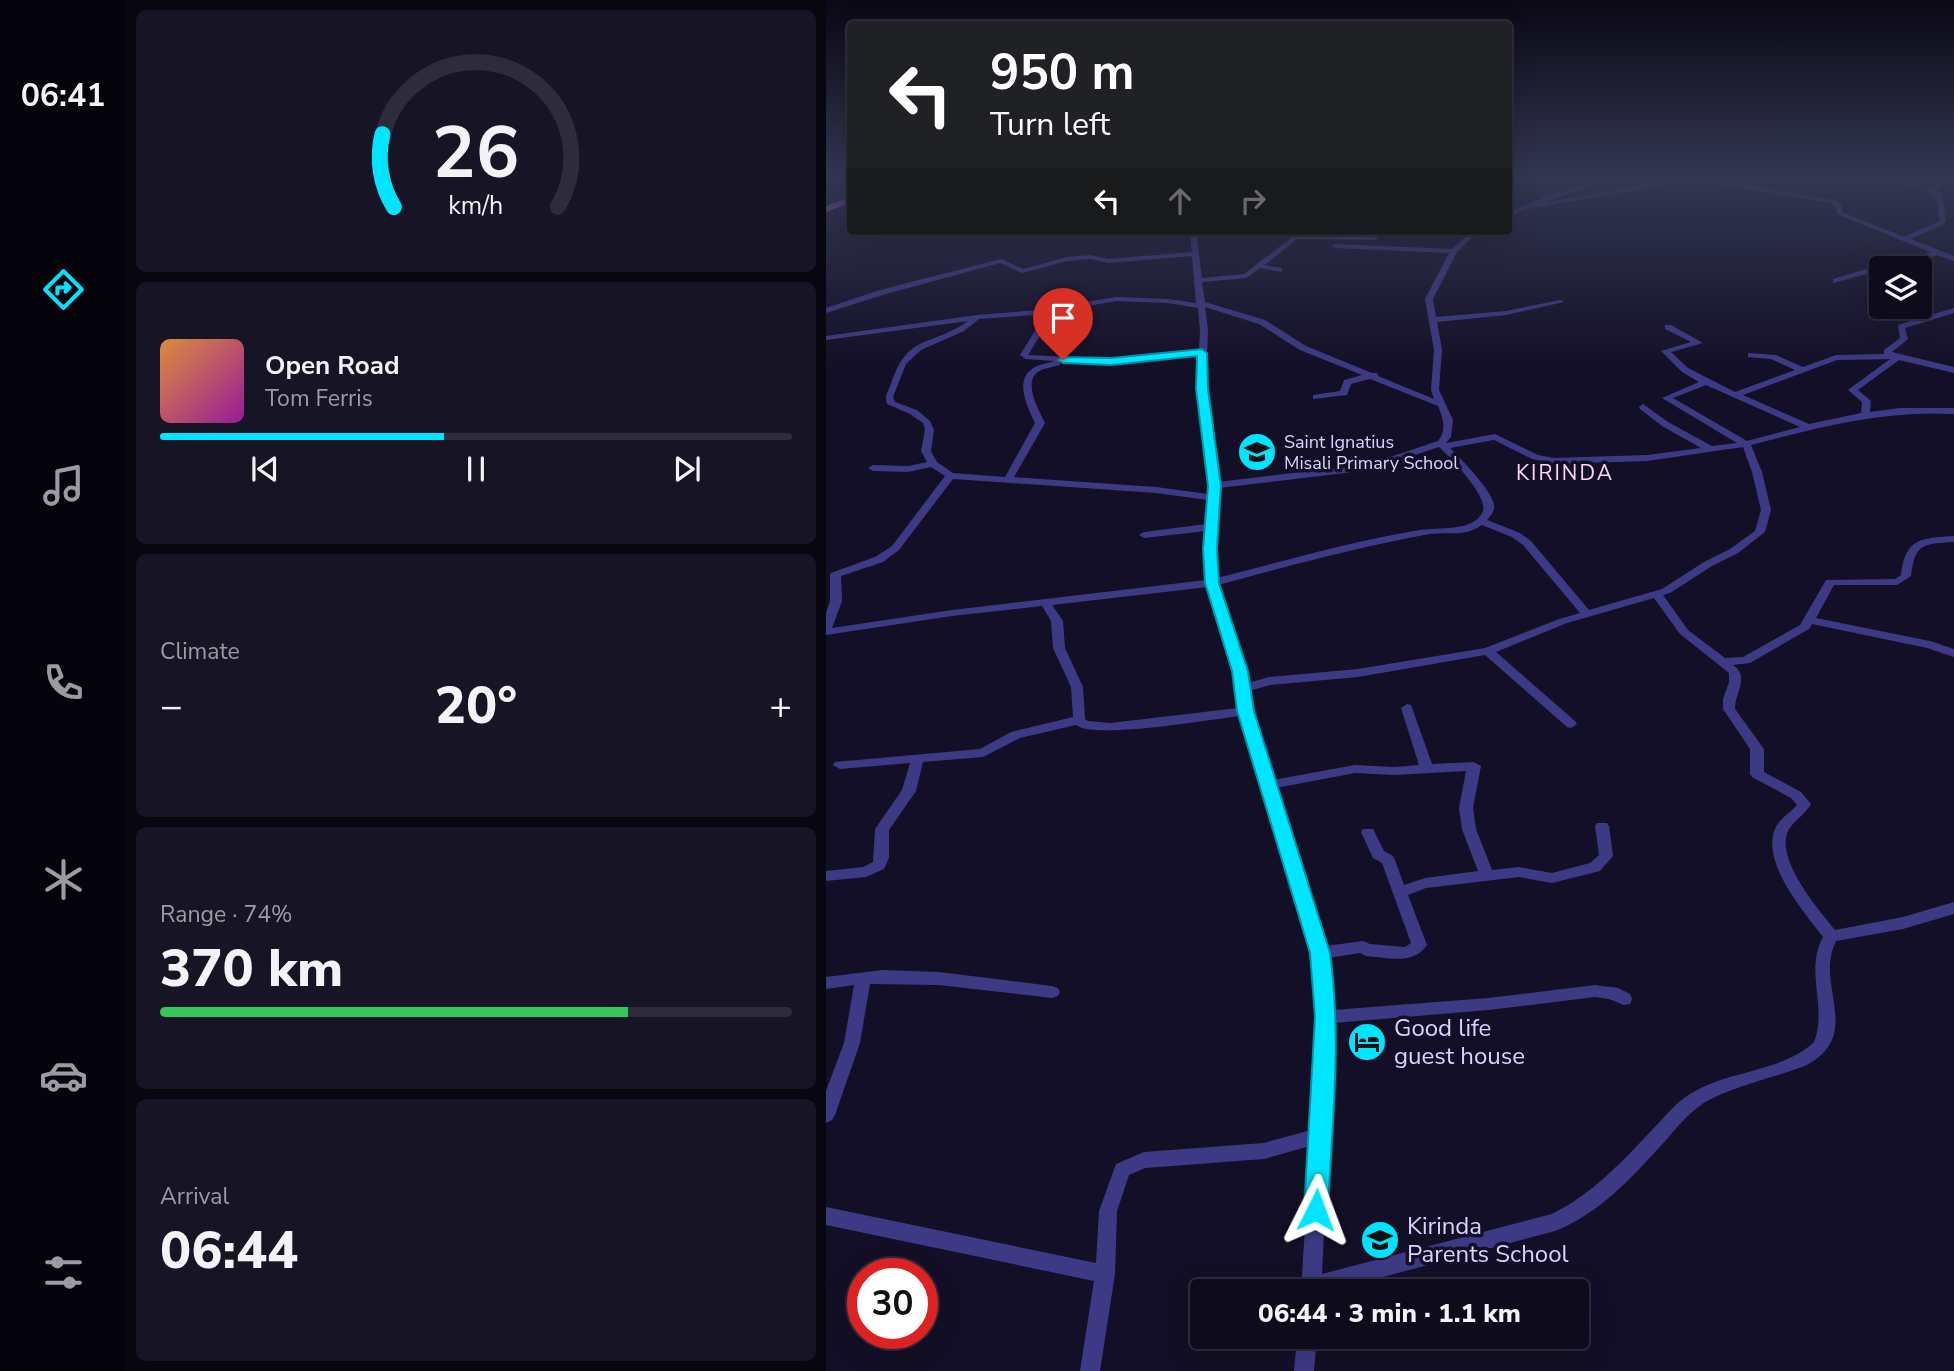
<!DOCTYPE html>
<html lang="en">
<head>
<meta charset="utf-8">
<style>
	:root { --surface:#0e0b1c; --page:#171425; --text:#f1f3f6; --muted:#9b9ba3; --line:#2e2b3b; --accent:#00e5ff }
	body { margin:0; font-family:"Nunito Sans",sans-serif; background:var(--page); color:var(--text); height:100vh; display:flex; flex-direction:column; font-size:26px; white-space:nowrap }
	* { box-sizing:border-box; margin:0 }
	p { font-size:23px; color:var(--muted) }
	.icon { flex:none; width:38px; height:38px; fill:none; stroke:currentColor; stroke-width:2; stroke-linecap:round; stroke-linejoin:round }
	.map { position:relative; flex:1; overflow:hidden }
	.panel { display:flex; flex-direction:column; gap:10px; padding:10px; background:#08060f; width:700px }
	.panel>* { flex:none }
	.banner { position:absolute; left:21px; top:21px; width:665px; height:214px; border-radius:7px; box-shadow:0 7px 28px #0002,0 0 0 2px var(--line); background:#202124; color:#fff; overflow:hidden }
	.fabs { position:absolute; left:1043px; top:256px; display:grid; gap:14px }
	.fabs a { display:grid; place-items:center; width:63px; height:63px; border-radius:7px; background:var(--surface); box-shadow:0 7px 28px #0002,0 0 0 2px var(--line); font-size:35px }
	.speed { position:absolute; left:21px; top:1258px; display:flex; gap:14px; font-size:35px; font-weight:700; text-align:center }
	.speed>* { display:grid; place-content:center; width:91px; height:91px; border-radius:50%; background:var(--surface); box-shadow:0 7px 28px #0002,0 0 0 2px var(--line); line-height:1 }
	.speed .limit { border:10px solid #d22; background:#fff; color:#111 }
	.pin { position:absolute; display:grid; place-items:center; width:60px; height:60px; color:#fff; margin:-72px -30px; border-radius:50% 50% 50% 0; rotate:-45deg; box-shadow:0 0 7px #0007 }
	.pin .icon { rotate:45deg }
	.me { position:absolute; width:77px; margin:-38px; rotate:3deg; stroke-linejoin:round; filter:drop-shadow(0 0 5px #0008) }
	.turn { display:flex; align-items:center; gap:24px; height:147px; padding:0 28px; font-size:32px }
	.turn .icon { width:91px; height:91px; stroke-width:2.5 }
	.turn b { display:block; font-size:49px; line-height:60px }
	.lanes { display:flex; align-items:center; height:66px; padding:0 28px; background:#0003; justify-content:center; gap:35px; direction:ltr }
	.lanes .off { opacity:.35 }
	.big { font-size:52px; font-weight:800; line-height:1.1 }
	.panel .widget { flex:1; display:flex; flex-direction:column; justify-content:center; gap:10px; min-width:0; padding:0 24px; border-radius:10px; background:var(--page) }
	.panel .dial { align-items:center; gap:0 }
	.dial svg { height:182px; overflow:visible; fill:none; stroke:var(--line); stroke-width:7; stroke-linecap:round; text-anchor:middle }
	.dial text { fill:var(--text); stroke:none }
	.song { display:flex; align-items:center; gap:21px }
	.cover { width:84px; height:84px; border-radius:10px; background:linear-gradient(135deg,hsl(30 70% 55%),hsl(300 70% 35%)) }
	.played { height:7px; border-radius:4px; background:linear-gradient(90deg,var(--accent) 45%,var(--line) 45%) }
	.keys { display:flex; justify-content:space-around; direction:ltr }
	.heat { display:flex; justify-content:space-between; align-items:center; font-size:38px; direction:ltr }
	.charge { height:10px; border-radius:5px; background:linear-gradient(90deg,#34c759 74%,var(--line) 0) }
	.trip { position:absolute; left:364px; top:1279px; width:399px; height:70px; border-radius:7px; background:var(--surface); box-shadow:0 7px 28px #0002,0 0 0 2px var(--line); font-weight:800; line-height:70px; text-align:center }
	main { display:flex; flex:1; min-height:0 }
	.menu { display:flex; flex-direction:column; width:126px; justify-content:space-around; align-items:center; background:#06040b; color:var(--muted) }
	.menu .icon { width:49px; height:49px }
	.menu .active { color:var(--accent) }
	.menu b { font-size:32px; color:var(--text) }
	.map>svg:first-child { display:block }
	.building { fill:#241b47; stroke:#3b2d73; stroke-width:2 }
	.lines { fill:none; stroke-linecap:round; stroke-linejoin:round }
	.minor { fill:#3d3a85; fill-rule:evenodd }
	.major { fill:#c25bff; fill-rule:evenodd }
	.route { fill:#00e5ff; stroke:#0095a6; stroke-width:2 }
	.labels { text-anchor:middle; stroke-width:7; stroke-linejoin:round; paint-order:stroke }
	.far-poi-label { font-size:18px; fill:#d9d4ff; stroke:#130f26; text-anchor:start }
	.far-quarter-label { font-size:21px; letter-spacing:2px; fill:#ffd6f0; stroke:#130f26 }
	.near-poi-label { font-size:24px; fill:#d9d4ff; stroke:#130f26; text-anchor:start }
</style>
</head>
<body>
<main>
<nav class="menu">
<b>06:41</b>
<svg class="icon active" aria-label="directions" viewBox="0 0 24 24"><path d="M12 3l9 9-9 9-9-9zM9 14v-3h6M13 9l2 2-2 2"/></svg>
<svg class="icon" aria-label="music" viewBox="0 0 24 24"><path d="M9 18V5l10-2v13"/><circle cx="6" cy="18" r="3"/><circle cx="16" cy="16" r="3"/></svg>
<svg class="icon" aria-label="phone" viewBox="0 0 24 24"><path d="M5 4h4l2 5-3 2q2 4 5 5l2-3 5 2v4C11 20 4 13 5 4z"/></svg>
<svg class="icon" aria-label="climate" viewBox="0 0 24 24"><path d="M12 3v18M4 7l16 10M4 17L20 7"/></svg>
<svg class="icon" aria-label="car" viewBox="0 0 24 24"><path d="M5 17H2v-5l4-1 3-4h7l3 4 3 1v5h-3M9 17h6M6 11h13"/><circle cx="7" cy="17" r="2"/><circle cx="17" cy="17" r="2"/></svg>
<svg class="icon" aria-label="filters" viewBox="0 0 24 24"><path d="M4 7h16M4 17h16"/><circle cx="9" cy="7" r="2"/><circle cx="15" cy="17" r="2"/></svg>
</nav>
<section class="panel">
<div class="widget dial"><svg viewBox="0 0 100 80">
<path d="M14 69A42 42 0 1 1 86 69"/>
<path d="M14 69A42 42 0 0 1 9 37" stroke="#00e5ff"/>
<text x="50" y="56" font-size="32" font-weight="700">26</text>
<text x="50" y="72" font-size="11">km/h</text>
</svg></div>
<div class="widget">
<div class="song"><i class="cover"></i><div><b>Open Road</b><p>Tom Ferris</p></div></div>
<div class="played"></div>
<div class="keys"><svg class="icon" aria-label="previous" viewBox="0 0 24 24"><path d="M18 5L8 12l10 7zM5 5v14"/></svg><svg class="icon" aria-label="pause" viewBox="0 0 24 24"><path d="M8 5v14M16 5v14"/></svg><svg class="icon" aria-label="next" viewBox="0 0 24 24"><path d="M6 5l10 7-10 7zM19 5v14"/></svg></div>
</div>
<div class="widget"><p>Climate</p>
<div class="heat"><a>−</a><b class="big">20°</b><a>+</a></div>
</div>
<div class="widget"><p>Range · 74%</p><b class="big">370 km</b><div class="charge"></div></div>
<div class="widget"><p>Arrival</p><b class="big">06:44</b></div>
</section>
<div class="map">
<svg width="1128" height="1371" viewBox="0 0 1128 1371">
	<rect width="100%" height="100%" fill="#130f26"/>
	<!-- building -->
	<polygon class="building" points="551,1033 554,1046 530,1051 527,1038"/>
	<g class="lines">
		<!-- minor -->
		<g class="minor">
			<polygon points="782,177 791,177 716,203 849,179 888,180 915,177 901,182 1008,200 1015,204 1016,212 1078,237 1114,221 1110,196 1098,190 1045,177 1055,177 1105,189 1119,177 1126,177 1110,191 1116,195 1120,221 1116,225 1085,239 1128,256 1128,261 1111,255 1086,264 1075,259 1060,268 1055,268 1055,270 1007,283 1007,279 1053,265 1072,254 1078,254 1086,259 1104,252 1011,214 1009,205 1004,203 890,184 857,182 702,209 682,217 682,212 724,195"/>
			<path d="M364,231H370L376,278L418,274L469,235L551,237V239L549,240L471,239L439,265L456,268V272L434,268L420,278L376,282L379,302L439,320L480,346L546,373H551L552,376L608,399L605,390L608,350L599,299L623,253L509,248L505,246L509,244L626,249L646,231H653L631,252L607,299L610,317L680,311L734,300L738,302L680,315L611,322L616,350L613,390L627,420L625,437L620,443L669,434L712,455L728,458L821,455L875,448L836,426L814,409L813,407L817,404L842,422L886,446L911,443L836,398L873,382L856,372L835,351L865,342L839,329V325H845L877,343L845,352L862,368L909,392L969,370L945,359L922,357V353L950,355L977,367L1010,355L1058,354V350L1074,338L1072,325L1128,308V313L1079,328L1082,339L1066,352L1128,367V373L1073,360L1032,390L1045,401L1044,412L1074,408H1128V414C1058,410 993,427 925,445L936,472L945,510L939,532L912,553L886,566L844,593L837,595L862,630L899,658L917,657L974,625L1000,580L1069,579L1075,575C1079,538 1095,538 1128,536V542C1097,544 1089,543 1085,576L1071,585H1008L990,618L1104,641L1128,649V657L1101,648L986,624L983,629L924,663L907,665C924,677 909,692 909,709L938,749V772L975,792L985,804C979,814 969,820 963,829C947,857 992,909 1009,930L1077,917L1128,902V914L1077,929L1010,941C988,985 1038,1034 981,1065C951,1077 900,1088 875,1105C862,1114 851,1127 841,1139C808,1175 775,1213 729,1231L501,1292H475L484,1146L438,1159L319,1168L303,1175L291,1211L289,1274L274,1371H254L268,1281L0,1225V1207L270,1263L273,1211L290,1164L318,1152L438,1143L485,1130L492,1017L486,953L414,716C386,719 268,740 250,725L194,738L157,757L97,762L90,791L63,830V858L58,869L40,877L0,881V871L37,867L47,862L49,829L76,790L84,763L14,769L7,765L9,762L154,749L185,732L247,717L245,687L227,648L225,621L216,606L126,616L0,635V613L4,601V575L5,573L49,557L66,546L119,476L105,467L82,472L47,471L42,468L47,465L82,466L101,462L95,451L99,430L97,423L84,414L61,404C58,396 62,392 65,384C82,332 106,347 142,321L0,340V336L151,315L212,310L290,297L342,299L370,303L366,256L282,263L265,259L241,261L196,273L174,263L60,294L0,313V308L54,290L175,259L197,269L241,257L265,255L282,259L366,252ZM290,301L342,303L372,308L374,330L373,351L284,359L202,355L220,326L216,314ZM379,307L433,324L474,350L536,375L518,380L514,391L487,395V399L521,395L525,384L544,379L612,406C617,418 621,430 612,441L543,464L392,482L380,389L382,330ZM209,315L212,326L194,355L200,359L228,361C221,364 212,364 206,369C188,381 202,408 209,423L179,477L127,473L111,462L105,451L108,430L104,421L91,410L69,402L67,397L80,364L95,350L138,331L153,319ZM373,356L372,389L382,494L330,487L188,477L219,423C213,410 196,382 213,371C219,368 227,367 234,365V362L284,365ZM1064,359L1022,390L1036,402L1035,413L983,424L917,395L1011,360ZM880,385L974,427L921,441L847,398ZM668,440L706,459L728,464L821,461L917,447L926,472L935,510L929,531L904,549L878,562L836,589L763,610L705,541L694,533L661,520C665,515 669,511 668,505C666,490 635,459 624,448ZM613,447C624,457 662,496 657,511C649,532 613,527 594,530C526,541 459,561 391,578L389,549L393,488L544,470ZM127,479L330,493L382,500L380,524L318,532L313,535L318,538L380,531V580L126,610L6,628L16,601L15,576L57,562L73,550ZM656,525L686,537L697,545L754,613L733,619L659,648L532,669L443,677L422,683L420,671L392,585C462,566 532,547 604,534C625,531 637,538 656,525ZM382,587L408,671L412,708L284,723L262,721L259,719L257,687L239,648L237,621L226,605ZM828,598L854,634L903,673V682L897,699V709L924,749V774L926,777L965,798L971,805C964,813 953,819 949,829C935,863 978,912 997,937C978,973 1002,1006 988,1042C957,1072 901,1070 864,1094C849,1103 838,1118 825,1131C795,1163 766,1194 726,1214L496,1274L508,1023L662,1010L769,997L783,999L798,1005L804,1004L806,999L804,994L792,988L769,985L662,998L507,1010L502,958L534,953L540,956C561,957 587,966 601,945L582,895L600,888L693,877L726,883L774,871L787,856L783,826L781,823H771L769,826L773,855L764,863L726,873L693,867L666,870L650,829L647,808L655,766L648,762L606,764L585,705L581,704L575,708L593,765L569,767L529,765L447,780L425,711L423,691L444,685L532,677L659,655L741,727L745,728L751,724L749,721L670,652L741,623ZM640,771L633,808L636,829L652,871L599,878L578,885L569,860L567,856L558,851L547,829H537L535,832L547,858L556,863L585,943L579,947L544,944L537,941L500,946L450,788L529,773L569,775Z"/>
			<polygon points="56,970 113,972 226,986 232,988 234,992 232,996 226,998 113,985 44,984 34,1043 9,1115 6,1120 0,1123 0,1091 18,1043 28,985 0,989 0,977"/>
			<polygon points="471,1337 491,1337 488,1371 468,1371"/>
		</g>
		<!-- major -->
		<polygon class="major" points="21,198 24,198 24,203 0,212 0,206"/>
	</g>
	<!-- sky -->
	<linearGradient id="sky" x2="0" y2="1"><stop stop-color="#0a0815"/><stop offset="0.48" stop-color="#333752"/><stop offset="1" stop-color="#333752" stop-opacity="0"/></linearGradient>
	<rect width="1128" height="369" fill="url(#sky)"/>
	<!-- route -->
	<path class="route" d="M376,349L381,353L382,389L395,486L391,549L393,583L422,671L428,711L504,953C516,1038 506,1125 502,1210L499,1218L490,1222L482,1218L478,1210L489,1017L484,953L411,711L406,671L379,583L377,549L382,486L370,389L371,356L285,365L237,363L232,360L237,357L285,358Z"/>
	<!-- icons -->
	<defs>
		<symbol id="school-disc" viewBox="-11 -11 22 22"><circle r="9.5" fill="#00e5ff" stroke="#130f26"/><path d="M0-5L7-2L0 1L-7-2ZM-4 1L0 2.5L4 1V4Q0 6-4 4Z" fill="#111"/></symbol>
		<symbol id="hotel-disc" viewBox="-11 -11 22 22"><circle r="9.5" fill="#00e5ff" stroke="#130f26"/><path d="M-6-4.5h1.5V1H6V5H4.5V3h-9V5H-6ZM-4 0a1.8 1.8 0 1 1 3.6 0ZM.5 0V-2.5h3Q6-2.5 6 0Z" fill="#111"/></symbol>
	</defs>
	<g fill-rule="evenodd">
		<use href="#school-disc" x="409" y="430" width="44" height="44"/>
		<use href="#hotel-disc" x="519" y="1020" width="44" height="44"/>
		<use href="#school-disc" x="532" y="1218" width="44" height="44"/>
	</g>
	<g class="labels">
		<!-- far-poi labels -->
		<g class="far-poi-label">
			<text x="458" y="448">Saint Ignatius<tspan x="458" dy="21">Misali Primary School</tspan></text>
		</g>
		<!-- far-quarter labels -->
		<g class="far-quarter-label">
			<text x="739" y="480">KIRINDA</text>
		</g>
		<!-- near-poi labels -->
		<g class="near-poi-label">
			<text x="568" y="1036">Good life<tspan x="568" dy="28">guest house</tspan></text>
			<text x="581" y="1234">Kirinda<tspan x="581" dy="28">Parents School</tspan></text>
		</g>
	</g>
</svg>
<div class="fabs">
<a><svg class="icon" aria-label="layers" viewBox="0 0 24 24"><path d="M12 4l9 5-9 5-9-5zM3 14l9 5 9-5"/></svg></a>
</div>
<div class="speed"><div class="limit">30</div></div>
<div class="pin" style="left:237px;top:360px;background:#d93025"><svg class="icon" aria-label="arrive" viewBox="0 0 24 24"><path d="M6 21V4h12l-3 4 3 4H6"/></svg></div>
<svg class="me" style="left:490px;top:1210px" viewBox="-20 -20 40 40"><path d="M0-17L14 15 0 8-14 15z" fill="#00e5ff" stroke="#fff" stroke-width="4"/></svg>
<div class="trip">06:44 · 3 min · 1.1 km</div>
<div class="banner">
<div class="turn"><svg class="icon" aria-label="left" viewBox="0 0 24 24"><path d="M17 20v-9H6M10 6l-5 5 5 5"/></svg><div><b>950 m</b>Turn left</div></div>
<div class="lanes"><svg class="icon" aria-label="left" viewBox="0 0 24 24"><path d="M17 20v-9H6M10 6l-5 5 5 5"/></svg><svg class="icon off" aria-label="ahead" viewBox="0 0 24 24"><path d="M12 20V5M6 11l6-6 6 6"/></svg><svg class="icon off" aria-label="right" viewBox="0 0 24 24"><path d="M7 20v-9h11M14 6l5 5-5 5"/></svg></div>
</div>
</div>
</main>
</body>
</html>
